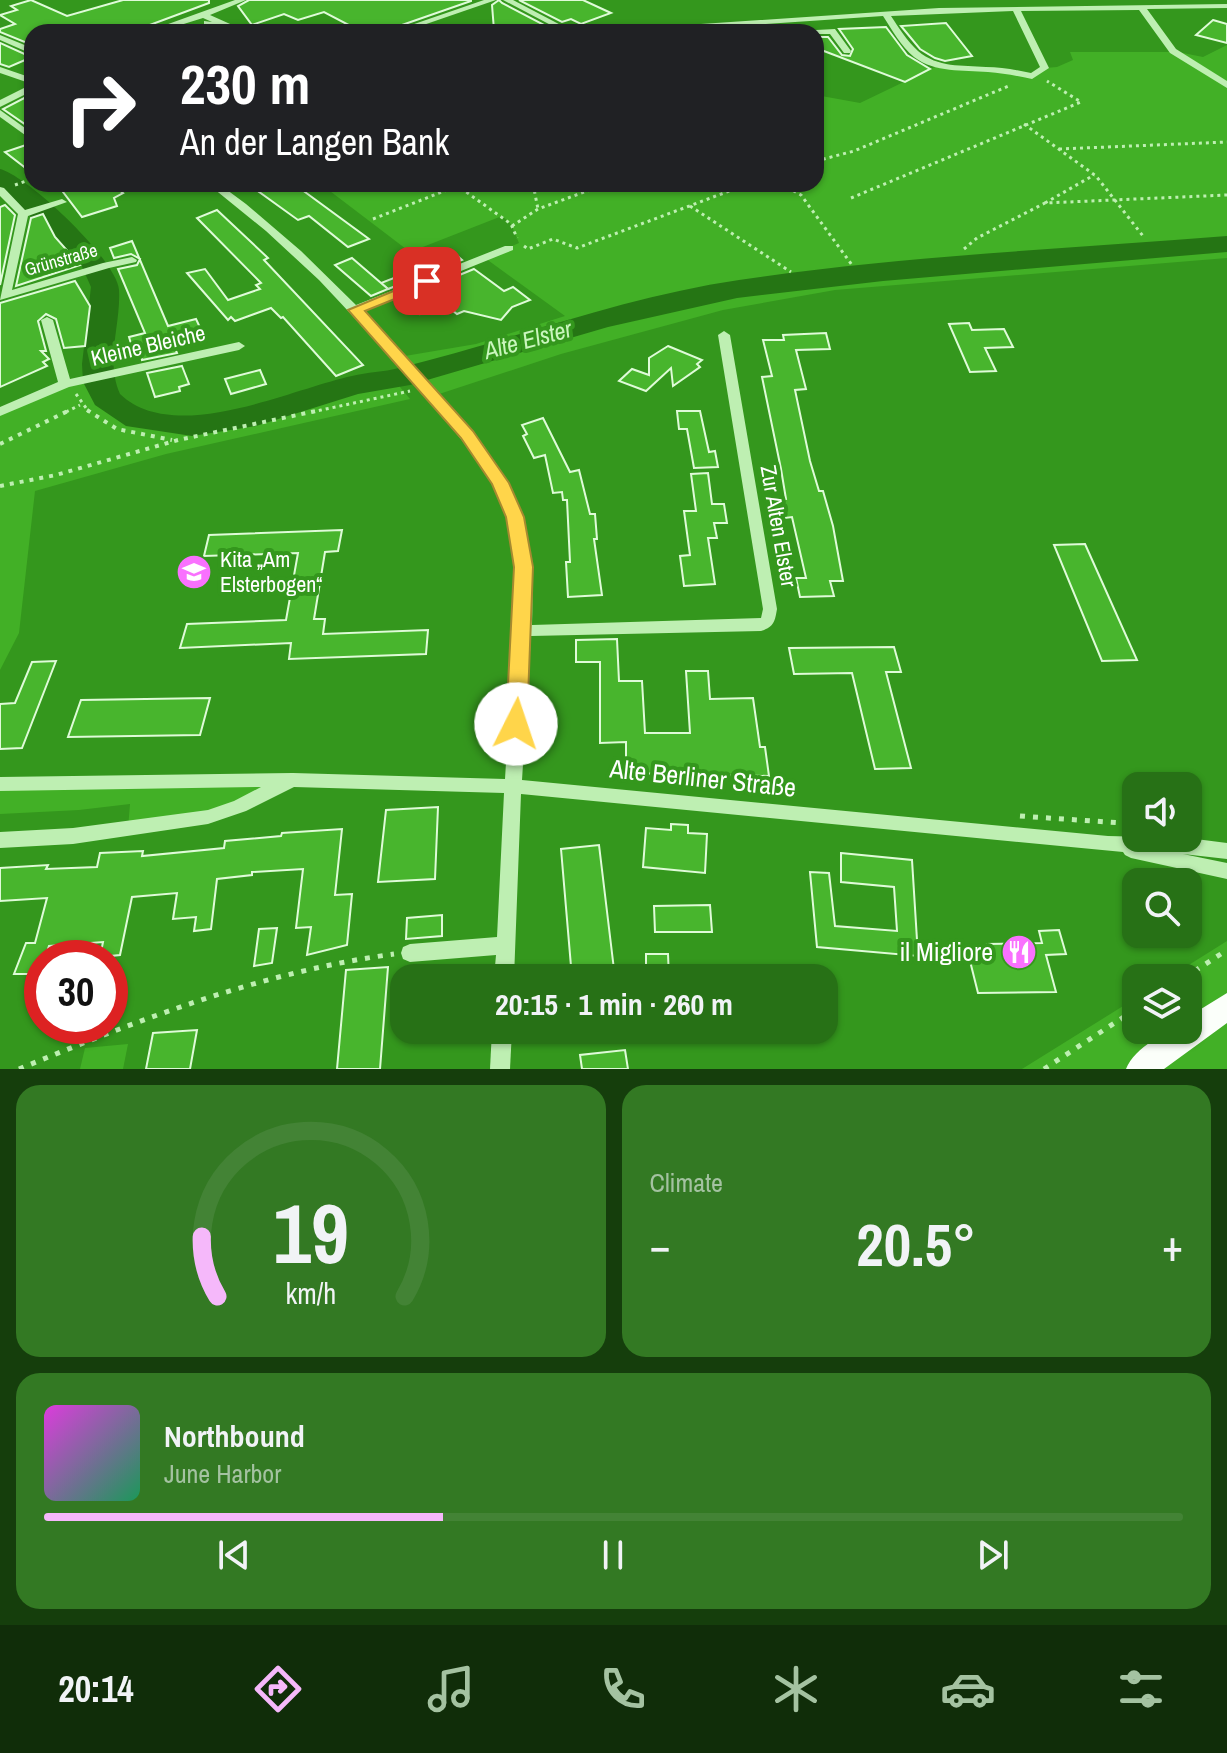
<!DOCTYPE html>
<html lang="en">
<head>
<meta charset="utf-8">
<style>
	:root { --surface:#277116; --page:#337923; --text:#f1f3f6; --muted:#a4c2a1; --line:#438335; --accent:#f5b8fa }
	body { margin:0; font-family:"Archivo Narrow",sans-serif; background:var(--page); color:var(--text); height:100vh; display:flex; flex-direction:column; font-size:30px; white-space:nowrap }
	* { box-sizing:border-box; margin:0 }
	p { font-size:26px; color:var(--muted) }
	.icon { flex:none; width:44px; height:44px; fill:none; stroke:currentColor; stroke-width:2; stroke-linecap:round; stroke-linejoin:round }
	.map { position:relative; height:1069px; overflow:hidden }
	.drawer { display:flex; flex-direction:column; gap:16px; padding:16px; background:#153e0c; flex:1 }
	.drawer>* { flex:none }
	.banner { position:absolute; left:24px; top:24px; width:800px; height:168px; border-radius:24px; box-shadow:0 2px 6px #0004; background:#202124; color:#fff; overflow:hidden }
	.tools { position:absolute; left:1122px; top:772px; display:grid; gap:16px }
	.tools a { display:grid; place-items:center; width:80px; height:80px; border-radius:16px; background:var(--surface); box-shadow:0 2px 6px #0004; font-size:40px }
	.speed { position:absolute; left:24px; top:940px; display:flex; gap:16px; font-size:40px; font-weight:700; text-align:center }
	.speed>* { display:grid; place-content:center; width:104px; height:104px; border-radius:50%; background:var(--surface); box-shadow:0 2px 6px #0004; line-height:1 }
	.speed .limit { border:12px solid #d22; background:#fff; color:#111 }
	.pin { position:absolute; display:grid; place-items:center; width:68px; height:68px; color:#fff; margin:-34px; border-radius:16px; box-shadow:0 4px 12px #0006 }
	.me { position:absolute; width:88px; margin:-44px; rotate:4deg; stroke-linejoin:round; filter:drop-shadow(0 0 6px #0008) }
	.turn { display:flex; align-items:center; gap:28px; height:168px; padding:0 24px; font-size:36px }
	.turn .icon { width:104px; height:104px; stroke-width:2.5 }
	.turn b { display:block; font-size:56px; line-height:68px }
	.big { font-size:60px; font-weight:700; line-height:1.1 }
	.drawer .card { flex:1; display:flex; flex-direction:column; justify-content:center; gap:12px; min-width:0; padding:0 28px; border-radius:24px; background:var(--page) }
	.drawer .dial { align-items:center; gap:0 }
	.dial svg { height:208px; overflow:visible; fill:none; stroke:var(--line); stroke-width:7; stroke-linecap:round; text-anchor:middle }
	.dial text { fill:var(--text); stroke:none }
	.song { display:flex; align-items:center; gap:24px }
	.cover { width:96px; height:96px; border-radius:12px; background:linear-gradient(135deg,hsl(300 70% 55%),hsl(150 70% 35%)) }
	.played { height:8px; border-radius:4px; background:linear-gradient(90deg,var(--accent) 35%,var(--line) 35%) }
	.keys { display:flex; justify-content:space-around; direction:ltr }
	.heat { display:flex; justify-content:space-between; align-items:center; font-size:44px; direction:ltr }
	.drawer .tiles { flex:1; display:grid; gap:16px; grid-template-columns:1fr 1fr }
	.card:last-child { grid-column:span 2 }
	.trip { position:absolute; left:390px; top:964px; width:448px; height:80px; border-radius:24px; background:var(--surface); box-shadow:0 2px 6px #0004; font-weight:700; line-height:80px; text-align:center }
	.tab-bar { display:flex; height:128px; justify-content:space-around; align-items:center; background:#102d09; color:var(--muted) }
	.tab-bar .icon { width:56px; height:56px }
	.tab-bar .current { color:var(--accent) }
	.tab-bar b { font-size:36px; color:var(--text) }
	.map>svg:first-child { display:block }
	.green { fill:#42b026 }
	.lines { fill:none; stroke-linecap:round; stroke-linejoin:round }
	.river { fill:#257514; fill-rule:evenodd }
	.building { fill:#48b52d; stroke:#dffbd8; stroke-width:2 }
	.path-far2 { stroke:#beefb2; stroke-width:3; stroke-dasharray:3 4; stroke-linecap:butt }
	.path-far1 { stroke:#beefb2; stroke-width:4; stroke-dasharray:4 6; stroke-linecap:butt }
	.path { stroke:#beefb2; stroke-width:5; stroke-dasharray:5 8; stroke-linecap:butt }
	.minor { fill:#beefb2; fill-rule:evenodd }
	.major { fill:#fbfffa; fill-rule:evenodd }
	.route { fill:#ffd54a; stroke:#a68a30; stroke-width:2 }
	.labels { text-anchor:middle; stroke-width:8; stroke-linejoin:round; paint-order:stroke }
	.far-street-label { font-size:18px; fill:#fff; stroke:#34971d }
	.street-label { font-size:22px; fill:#fff; stroke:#34971d }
	.poi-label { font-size:22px; fill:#fff; stroke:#34971d; text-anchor:start }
	.water-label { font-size:24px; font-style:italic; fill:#caf6be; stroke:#34971d }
	.near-street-label { font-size:26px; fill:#fff; stroke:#34971d }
	.near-poi-label { font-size:26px; fill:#fff; stroke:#34971d; text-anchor:end }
</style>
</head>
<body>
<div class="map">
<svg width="1227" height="1069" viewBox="0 0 1227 1069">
	<rect width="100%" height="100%" fill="#34971d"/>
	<!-- green -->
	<g class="green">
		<polygon points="1227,45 1227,258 835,290 723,310 561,354 433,396 399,357 476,344 565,316 485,258 519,243 511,224 502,216 410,252 322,185 816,184 816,95 860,103 937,66 1031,76 1045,68 1057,67 1073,60 1070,52 1178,52 1203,57"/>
		<path d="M85,379L99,382C123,441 209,429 258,415C278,410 297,400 316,396C342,389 369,385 395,381L410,399L166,454L35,491L19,633L0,670V412Z"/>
		<polygon points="287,781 239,805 128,829 130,804 79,810 0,814 0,785"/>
		<polygon points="1227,941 1227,1004 1135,1069 1022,1069 1136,998 1136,1030 1188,1030 1188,978 1168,978"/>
		<polygon points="1227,1008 1227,1069 1143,1069"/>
		<polygon points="128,1044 123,1069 80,1069 85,1048"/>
	</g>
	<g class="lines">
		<!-- river -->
		<path class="river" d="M0,169C28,176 117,260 119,290C121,325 105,360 120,394C174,446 291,389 352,376C367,372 384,372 399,368C512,340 623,297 739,280C900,256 1065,249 1227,236V252L883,281L737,298L608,327L410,385L358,394L256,426L192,436L126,426L95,405L83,382L82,364L91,287L80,262L0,188Z"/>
	</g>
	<!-- building -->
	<g class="building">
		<polygon points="31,0 67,16 123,0 209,0 209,3 131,32 32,32 32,45 0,32 0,29 15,24 0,15 17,10 11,6"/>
		<polygon points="249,0 471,0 471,1 402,25 376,32 362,32 324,12 298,20 284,14 252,25 238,6"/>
		<polygon points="499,0 502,3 548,27 533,32 517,32 517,28 494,30 492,5"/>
		<polygon points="519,0 583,0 611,13 581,24 571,19 562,22"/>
		<polygon points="1213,20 1227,24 1227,43 1196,35"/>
		<polygon points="946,23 972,56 945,61 935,58 920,49 901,26"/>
		<polygon points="886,27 907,55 930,69 905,82 816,48 816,37 828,37 842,55 850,56 853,49 839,29"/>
		<polygon points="0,43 31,57 32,57 9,67 0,64"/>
		<polygon points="32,94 32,129 3,109"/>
		<polygon points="32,143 32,173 5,152"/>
		<polygon points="57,184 111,184 123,193 114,198 117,206 82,217"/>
		<polygon points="248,184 294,184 369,239 348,247 309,216 298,220"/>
		<polygon points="5,205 15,215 0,285 0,207"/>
		<polygon points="217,210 268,258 264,260 363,365 336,376 283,317 281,318 271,308 235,321 231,317 228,320 187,273 205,269 228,300 260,289 256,285 261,283 197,218"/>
		<polygon points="43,214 55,237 80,265 16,286 31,218"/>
		<polygon points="132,241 168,326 196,319 204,336 173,343 177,353 142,360 141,356 135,357 129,337 145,333 118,269 137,265 140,259 131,254 114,258 110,248"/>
		<polygon points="455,254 462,260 388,289 381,283"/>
		<polygon points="352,258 388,289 371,296 335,265"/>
		<polygon points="474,269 504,291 513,287 530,300 512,307 501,320 464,311 457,314 444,304 420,314 401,299"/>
		<polygon points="75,281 90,306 85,346 64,348 56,319 46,314 38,321 46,351 41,351 49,359 43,362 47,366 0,387 0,303"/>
		<polygon points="969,323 972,330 1004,329 1013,347 985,348 996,371 970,372 949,324"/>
		<polygon points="826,333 830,349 796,350 806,389 795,390 810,461 819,491 823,491 833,526 843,581 830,581 834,596 800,597 796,578 806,578 792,517 785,518 781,500 786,499 781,469 762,377 772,376 763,340 784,340 783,335"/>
		<polygon points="668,346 702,360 697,364 700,367 673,386 671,368 646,391 619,381 632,369 649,375 649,358"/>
		<polygon points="182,366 189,384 179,387 180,391 155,397 147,373"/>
		<polygon points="260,370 266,384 231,394 225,379"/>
		<polygon points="677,411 700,411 709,452 715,451 718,467 694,468 687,429 679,429"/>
		<polygon points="543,418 570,472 579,470 590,514 595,514 597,539 594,539 602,595 568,597 566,562 570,562 567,500 563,500 562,492 553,493 545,455 534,458 523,436 527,434 522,425"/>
		<polygon points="708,473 712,504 724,504 727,523 714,523 717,538 708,538 715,584 684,586 680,556 690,555 684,511 696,511 691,474"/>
		<polygon points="342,530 338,551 325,552 314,619 325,619 323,634 428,630 426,654 289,659 291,643 180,648 187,624 286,620 298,553 204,556 209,535"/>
		<polygon points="1085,544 1137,660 1102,661 1054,545"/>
		<polygon points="617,639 619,681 642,681 645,733 690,733 686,671 708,671 710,699 753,698 760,747 765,747 769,776 626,773 626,742 600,743 600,662 576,662 576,640"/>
		<polygon points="894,647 901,672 886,672 911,768 875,769 852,673 794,674 789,648"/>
		<polygon points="56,661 22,748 0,749 0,704 15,703 32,662"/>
		<polygon points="210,698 200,735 68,737 81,700"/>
		<polygon points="438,807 435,879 378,882 386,810"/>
		<polygon points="671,824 688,825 688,833 707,834 705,873 643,867 646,828 671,830"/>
		<polygon points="342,829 335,895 352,894 347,945 307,955 311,927 296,928 303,869 252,872 252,875 217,879 211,929 194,931 196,917 173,919 177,893 132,897 120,955 100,957 103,942 49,946 39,974 14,974 26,943 35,943 47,898 0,901 0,868 48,865 46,869 97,867 100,853 143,851 142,856 224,848 225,841 281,836 282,833"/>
		<polygon points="599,845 615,978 572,978 561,849"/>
		<polygon points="841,853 912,860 918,956 817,947 810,872 829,873 835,926 897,931 894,887 841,882"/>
		<polygon points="710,905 712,932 655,932 654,906"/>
		<polygon points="442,915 442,936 406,939 407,918"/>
		<polygon points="277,928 272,963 254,966 259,929"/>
		<polygon points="1059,930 1066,954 1046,955 1056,992 978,993 968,953 989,953 987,944 1042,943 1039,931"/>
		<polygon points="646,954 668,954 669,978 646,978"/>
		<polygon points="388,967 380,1069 337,1069 346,970"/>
		<polygon points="197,1030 190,1069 146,1069 153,1033"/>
		<polygon points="625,1050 628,1069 582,1069 580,1055"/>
	</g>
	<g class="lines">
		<!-- path-far2 -->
		<g class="path-far2">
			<polyline points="1024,124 1096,176 1143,236"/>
			<polyline points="1059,149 1227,142"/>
			<polyline points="816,161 854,151 1011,85"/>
			<polyline points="455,184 511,224 517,238"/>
			<polyline points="533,184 538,209"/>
			<polyline points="781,184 801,195 852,265"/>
			<polyline points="15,185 32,179"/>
			<polyline points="851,198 1081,102 1047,81"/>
			<polyline points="1045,203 1094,175"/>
			<polyline points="690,206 791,272"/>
			<polyline points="373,219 457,186"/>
			<polyline points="512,226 538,209 606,184"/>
			<polyline points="524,246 528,249 553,239 577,248 748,184"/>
			<polyline points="964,249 977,238 1045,203 1227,195"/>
			<polyline points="76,394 89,412"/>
			<polyline points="66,412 80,405"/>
			<polyline points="312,412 410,391"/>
		</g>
		<!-- path-far1 -->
		<g class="path-far1">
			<polyline points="87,410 117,429 172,440"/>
			<polyline points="0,444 70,410"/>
			<polyline points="0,486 56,475 178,440 321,410"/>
		</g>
		<!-- path -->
		<g class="path">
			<polyline points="1020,816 1136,824"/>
			<polyline points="1184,978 1227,950"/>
			<path d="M19,1069C141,1019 262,972 394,954"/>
			<polyline points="1044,1069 1136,1009"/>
		</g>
		<!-- minor -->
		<g class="minor">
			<polygon points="235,0 246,0 210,15 248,32 237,32 220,25 205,32 193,32 207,25 204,25 204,21 212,22 203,18 158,32 146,32"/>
			<polygon points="484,0 496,0 403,32 391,32"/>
			<polygon points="503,0 513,0 574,32 564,32"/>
			<path d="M1227,4V8L1147,9L1176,49L1227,81V88L1170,53L1139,10L1021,11L1049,68L1032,79C1017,76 1003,73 988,72C963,70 935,73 914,57C901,46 892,30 883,16L649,32H608L612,30L939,8ZM1013,11L1040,67L1031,73C1016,70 1001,67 986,67C962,65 938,68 918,51C907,41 899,28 891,16Z"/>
			<polygon points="835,29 851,51 850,53 844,53 830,34 816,34 816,32 812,32 816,30"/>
			<polygon points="0,35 32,48 32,54 0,40"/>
			<polygon points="0,67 32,78 32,84 0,73"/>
			<polygon points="32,84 32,91 0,107 0,100"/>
			<polygon points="0,110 32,133 32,140 0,117"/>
			<path d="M208,184H219L246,204L301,251L356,305L505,246H513V250L362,311C385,335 406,360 428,385C464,424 504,464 521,515C533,550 533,588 532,625L761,618L763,609L718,335L724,331L730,335L777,609C775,621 774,627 761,631L531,636L522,780L1108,836L1188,838L1227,843V859L1183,854L1227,863V879L1131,858L1125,855L1123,852L521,794L514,978H494L496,955L410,962L403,959L401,953L403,947L410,944L497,937L504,793L294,787L246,811L208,824L73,844L0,848V832L73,828L208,810L234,801L261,787L0,791V777L293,773L505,779L514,631L517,626L518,580L513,536L498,493L477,458L394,360L319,280L266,231Z"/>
			<polygon points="0,187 4,188 25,210 62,199 67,202 28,216 12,290 103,263 132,257 137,260 136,262 109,268 0,300 18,214 0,196"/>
			<polygon points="47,317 53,320 70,379 239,342 245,346 239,350 69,387 0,416 0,407 58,382 41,320"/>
			<polygon points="492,1030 512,1030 510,1069 490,1069"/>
		</g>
		<!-- major -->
		<path class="major" d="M1227,993V1023L1164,1069H1126C1135,1047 1166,1030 1188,1030V1017Z"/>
	</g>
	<!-- route -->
	<polygon class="route" points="427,277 432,278 432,284 365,311 473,431 509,483 524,517 533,567 527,724 524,730 516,733 509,730 506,724 514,567 506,517 492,484 461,438 348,310"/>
	<!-- icons -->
	<defs>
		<symbol id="school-disc" viewBox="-11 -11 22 22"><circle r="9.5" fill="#f971fe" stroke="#34971d"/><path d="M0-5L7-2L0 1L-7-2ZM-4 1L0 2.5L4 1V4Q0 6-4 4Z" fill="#fff"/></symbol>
		<symbol id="restaurant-disc" viewBox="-11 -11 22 22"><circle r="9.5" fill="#f971fe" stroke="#34971d"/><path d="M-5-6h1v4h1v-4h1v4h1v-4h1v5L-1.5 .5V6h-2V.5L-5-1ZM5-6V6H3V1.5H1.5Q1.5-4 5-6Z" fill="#fff"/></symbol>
	</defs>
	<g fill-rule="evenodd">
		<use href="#school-disc" x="174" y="552" width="40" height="40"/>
		<use href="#restaurant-disc" x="999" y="932" width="40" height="40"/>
	</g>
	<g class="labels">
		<!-- far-street labels -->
		<g class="far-street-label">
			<text transform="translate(61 260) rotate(-16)" y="6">Grünstraße</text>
		</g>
		<!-- street labels -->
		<g class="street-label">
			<text transform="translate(148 345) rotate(-13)" y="8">Kleine Bleiche</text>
			<text transform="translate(779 526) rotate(80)" y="8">Zur Alten Elster</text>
		</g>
		<!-- poi labels -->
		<g class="poi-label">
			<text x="220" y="567">Kita „Am<tspan x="220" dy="25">Elsterbogen“</tspan></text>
		</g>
		<!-- water labels -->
		<g class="water-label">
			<text transform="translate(528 340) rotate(-15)" y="8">Alte Elster</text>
		</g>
		<!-- near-street labels -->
		<g class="near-street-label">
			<text transform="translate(703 778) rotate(6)" y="9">Alte Berliner Straße</text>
		</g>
		<!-- near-poi labels -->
		<g class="near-poi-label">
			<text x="993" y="961">il Migliore</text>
		</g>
	</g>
</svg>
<div class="tools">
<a><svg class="icon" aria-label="sound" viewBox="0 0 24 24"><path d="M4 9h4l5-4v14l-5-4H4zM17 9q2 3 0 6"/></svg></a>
<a><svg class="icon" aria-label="search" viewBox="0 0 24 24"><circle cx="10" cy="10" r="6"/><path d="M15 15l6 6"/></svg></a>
<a><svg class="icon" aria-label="layers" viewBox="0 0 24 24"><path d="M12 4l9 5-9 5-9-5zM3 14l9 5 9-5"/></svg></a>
</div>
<div class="speed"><div class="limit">30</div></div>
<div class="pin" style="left:427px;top:281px;background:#d93025"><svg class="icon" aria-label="arrive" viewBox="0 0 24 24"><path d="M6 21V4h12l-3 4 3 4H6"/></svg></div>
<svg class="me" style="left:516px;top:724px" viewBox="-20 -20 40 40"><circle r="19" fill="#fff"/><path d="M0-13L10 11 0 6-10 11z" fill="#ffd54a"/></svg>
<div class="trip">20:15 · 1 min · 260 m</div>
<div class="banner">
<div class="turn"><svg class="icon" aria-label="right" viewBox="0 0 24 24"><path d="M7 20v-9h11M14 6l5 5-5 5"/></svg><div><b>230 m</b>An der Langen Bank</div></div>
</div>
</div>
<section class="drawer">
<div class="tiles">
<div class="card dial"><svg viewBox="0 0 100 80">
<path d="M14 69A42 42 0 1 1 86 69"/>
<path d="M14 69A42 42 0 0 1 8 46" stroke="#f5b8fa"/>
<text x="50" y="56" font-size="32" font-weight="700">19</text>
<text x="50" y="72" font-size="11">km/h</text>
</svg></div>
<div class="card"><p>Climate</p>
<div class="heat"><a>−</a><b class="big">20.5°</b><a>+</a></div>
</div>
<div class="card">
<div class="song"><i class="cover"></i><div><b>Northbound</b><p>June Harbor</p></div></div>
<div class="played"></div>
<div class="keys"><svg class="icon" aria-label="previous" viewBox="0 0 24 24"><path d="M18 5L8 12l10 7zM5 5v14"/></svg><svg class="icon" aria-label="pause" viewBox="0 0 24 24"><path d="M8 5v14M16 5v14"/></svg><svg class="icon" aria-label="next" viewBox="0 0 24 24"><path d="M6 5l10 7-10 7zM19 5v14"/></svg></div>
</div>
</div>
</section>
<nav class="tab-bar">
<b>20:14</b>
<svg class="icon current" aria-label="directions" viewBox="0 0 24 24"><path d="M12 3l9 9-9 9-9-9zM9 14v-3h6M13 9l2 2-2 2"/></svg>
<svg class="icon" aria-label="music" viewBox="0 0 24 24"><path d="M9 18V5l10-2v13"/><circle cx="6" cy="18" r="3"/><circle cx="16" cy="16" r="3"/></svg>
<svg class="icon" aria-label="phone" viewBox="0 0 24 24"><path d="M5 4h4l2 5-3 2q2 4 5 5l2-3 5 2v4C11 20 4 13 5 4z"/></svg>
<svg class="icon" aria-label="climate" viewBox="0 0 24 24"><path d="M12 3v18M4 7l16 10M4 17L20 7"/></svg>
<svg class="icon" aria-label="car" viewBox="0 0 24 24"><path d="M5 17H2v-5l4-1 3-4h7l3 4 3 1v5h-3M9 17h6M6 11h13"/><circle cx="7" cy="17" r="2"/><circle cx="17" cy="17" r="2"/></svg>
<svg class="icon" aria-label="filters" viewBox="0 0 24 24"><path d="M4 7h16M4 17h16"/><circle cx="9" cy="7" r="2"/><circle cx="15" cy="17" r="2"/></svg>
</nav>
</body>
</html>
